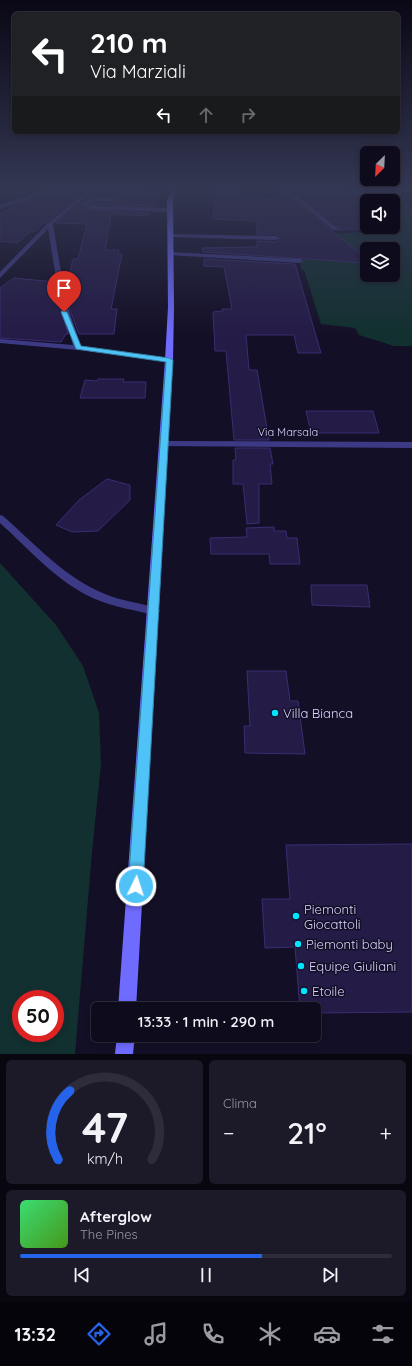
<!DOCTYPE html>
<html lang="it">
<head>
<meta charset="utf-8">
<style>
	:root { --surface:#0e0b1c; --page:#1c1929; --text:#f1f3f6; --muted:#9b9ba3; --line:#2e2b3b; --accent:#2563eb }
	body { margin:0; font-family:Quicksand,sans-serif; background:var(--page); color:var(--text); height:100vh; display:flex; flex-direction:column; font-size:15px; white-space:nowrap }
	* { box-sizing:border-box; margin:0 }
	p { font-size:13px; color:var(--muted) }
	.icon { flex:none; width:22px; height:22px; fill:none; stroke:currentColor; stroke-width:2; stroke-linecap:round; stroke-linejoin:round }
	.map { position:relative; height:1054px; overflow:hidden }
	.panel { display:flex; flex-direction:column; gap:6px; padding:6px; background:#08060f; flex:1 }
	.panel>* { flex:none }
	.top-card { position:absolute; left:12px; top:12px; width:388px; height:122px; border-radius:6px; box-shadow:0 2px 6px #0003,0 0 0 1px var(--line); background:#202124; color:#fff; overflow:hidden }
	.needle { width:26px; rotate:204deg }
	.fabs { position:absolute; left:360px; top:146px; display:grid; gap:8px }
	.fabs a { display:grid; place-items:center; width:40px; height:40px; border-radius:6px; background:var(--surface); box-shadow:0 2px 6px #0003,0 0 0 1px var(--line); font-size:20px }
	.speed { position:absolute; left:12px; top:990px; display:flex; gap:8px; font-size:20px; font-weight:700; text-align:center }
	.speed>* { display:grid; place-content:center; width:52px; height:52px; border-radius:50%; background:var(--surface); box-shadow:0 2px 6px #0003,0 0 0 1px var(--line); line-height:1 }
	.speed .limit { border:6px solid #d22; background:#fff; color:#111 }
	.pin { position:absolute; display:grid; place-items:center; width:34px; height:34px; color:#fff; margin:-41px -17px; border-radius:50% 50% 50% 0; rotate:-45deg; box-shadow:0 0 4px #0007 }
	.pin .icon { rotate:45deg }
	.me { position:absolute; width:44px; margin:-22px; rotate:4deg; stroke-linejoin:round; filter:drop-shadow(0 0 3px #0008) }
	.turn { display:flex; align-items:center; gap:14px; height:84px; padding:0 12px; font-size:18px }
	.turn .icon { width:52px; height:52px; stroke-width:2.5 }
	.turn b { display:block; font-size:28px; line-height:34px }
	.lanes { display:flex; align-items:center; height:38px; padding:0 12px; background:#0003; justify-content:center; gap:20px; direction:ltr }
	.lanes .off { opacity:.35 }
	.big { font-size:30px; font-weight:600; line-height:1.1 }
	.panel .tile { flex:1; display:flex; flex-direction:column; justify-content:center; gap:6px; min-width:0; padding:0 14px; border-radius:6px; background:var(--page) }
	.panel .dial { align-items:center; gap:0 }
	.dial svg { height:104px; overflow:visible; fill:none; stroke:var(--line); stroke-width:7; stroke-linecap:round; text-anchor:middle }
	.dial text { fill:var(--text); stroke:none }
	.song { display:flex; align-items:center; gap:12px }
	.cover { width:48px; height:48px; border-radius:6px; background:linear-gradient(135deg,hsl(140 70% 55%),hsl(100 70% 35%)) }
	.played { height:4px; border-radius:2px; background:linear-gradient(90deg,var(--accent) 65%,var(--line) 65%) }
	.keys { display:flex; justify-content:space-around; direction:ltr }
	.heat { display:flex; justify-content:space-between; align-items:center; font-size:22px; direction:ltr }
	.panel .tiles { flex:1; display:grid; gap:6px; grid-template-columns:1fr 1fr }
	.tile:last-child { grid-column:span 2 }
	.trip { position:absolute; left:91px; top:1002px; width:230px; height:40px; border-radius:6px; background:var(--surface); box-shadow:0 2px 6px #0003,0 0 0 1px var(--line); font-weight:600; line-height:40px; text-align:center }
	.tab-bar { display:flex; height:64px; justify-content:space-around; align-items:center; background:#06040b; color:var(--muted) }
	.tab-bar .icon { width:28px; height:28px }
	.tab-bar .active { color:var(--accent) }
	.tab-bar b { font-size:18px; color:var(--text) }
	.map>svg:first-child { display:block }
	.green { fill:#12302f; fill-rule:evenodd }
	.building { fill:#241b47; stroke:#3b2d73 }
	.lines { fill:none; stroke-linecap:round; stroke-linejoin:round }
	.lane { fill:#3d3a85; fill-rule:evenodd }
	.street { fill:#3d3a85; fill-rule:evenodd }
	.secondary { fill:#6f6bff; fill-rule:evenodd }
	.route { fill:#4fc3f7; stroke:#337fa1 }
	.poi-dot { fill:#00e5ff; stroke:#130f26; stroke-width:1.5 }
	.labels { text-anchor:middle; stroke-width:3; stroke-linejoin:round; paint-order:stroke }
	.street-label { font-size:11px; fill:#d9d4ff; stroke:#130f26 }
	.near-poi-label { font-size:13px; fill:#d9d4ff; stroke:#130f26; text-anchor:start }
</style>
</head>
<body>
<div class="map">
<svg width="412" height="1054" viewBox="0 0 412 1054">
	<rect width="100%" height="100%" fill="#130f26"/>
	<!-- green -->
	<g class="green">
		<polygon points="352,189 412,190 412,192 401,192 407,203 405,203 412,209 412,346 394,346 359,335 355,328 321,324 304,270 301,269 300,259 367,263 367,275 393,275 393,249 367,249 367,260 335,234 403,229 393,220 393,201 367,202 358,193 354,194 349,190"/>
		<path d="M0,563L56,625L83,666L99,713L101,764L92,852L75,1054H0ZM21,999H55V1033H21Z"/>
	</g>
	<!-- building -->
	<g class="building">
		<polygon points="58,189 88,189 46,223 44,223 34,232 30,232 17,243 0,241 0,214 18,204 58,190"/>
		<polygon points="96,189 147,189 146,192 159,193 154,206 92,204 114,203 117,200 113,196 94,196 85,200"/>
		<polygon points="216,189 238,189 239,198 277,200 278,190 299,204 367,259 367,263 203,252 202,248 257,247 257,241 276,242 280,238 276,234 257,234 257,221 213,219"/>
		<polygon points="287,189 349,190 342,194 362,194 369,201 367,201 367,227 384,227 338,230 338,227 318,210 301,197"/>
		<polygon points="83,201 80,205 89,210 150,213 149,216 111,214 105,250 119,250 118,254 122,254 111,309 117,309 114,334 79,334 67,302 64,283 67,284 73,259 78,259 87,224 56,223"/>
		<polygon points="204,259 295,264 321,353 298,353 294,335 246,335 249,370 257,370 269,440 234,440 226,351 215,351 213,312 223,311 222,309 232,309 224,267 204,266"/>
		<polygon points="14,278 55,282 59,302 68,334 66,334 61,342 0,338 0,288"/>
		<polygon points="98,379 124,379 123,382 146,382 145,398 80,398 85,380 97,381"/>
		<polygon points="306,411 373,411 379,433 311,433"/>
		<polygon points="235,448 270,448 273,464 270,464 272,484 259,484 259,523 247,524 243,484 233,484 233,460 236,460"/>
		<polygon points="107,479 130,485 130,500 98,531 72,532 56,525 79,500"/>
		<polygon points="274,527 274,531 286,531 287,538 297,538 300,564 270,564 269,554 211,554 210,538 247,537 246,528"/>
		<polygon points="311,585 367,585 370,607 312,605"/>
		<polygon points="247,671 286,671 290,701 298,701 305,754 245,753 244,726 250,726"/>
		<polygon points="412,844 412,1012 314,1013 314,1009 300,1009 295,947 265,948 262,899 290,899 286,845"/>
	</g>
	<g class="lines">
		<!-- lane -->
		<g class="lane">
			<polygon points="396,189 412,189 412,191 398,190"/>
			<polygon points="94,198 113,198 116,200 113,202 94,201 87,205 170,208 173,210 170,212 89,209 81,205 85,201"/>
			<polygon points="171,252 300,259 303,261 300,263 169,255 169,253"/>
		</g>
		<!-- street -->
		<g class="street">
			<polygon points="51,189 57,189 0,209 0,205"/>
			<polygon points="90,189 95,189 53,224 66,302 81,346 169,358 173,360 172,362 78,350 0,343 0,339 73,345 60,302 48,229 0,278 0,272 48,223"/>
			<path d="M279,189C293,189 325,218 337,228V230H333L300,203Z"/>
			<polygon points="169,234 276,236 279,238 276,240 171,237 168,235"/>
			<polygon points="165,441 412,442 412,448 162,446 161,444"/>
			<path d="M0,515L3,516C35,544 65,578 105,594C122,601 140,603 158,608L160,611L158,614L154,615C134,610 114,607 95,599C58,583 30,550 0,523Z"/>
		</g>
		<!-- secondary -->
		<g class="secondary">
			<polygon points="173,189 177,189 173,200 174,307 173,360 136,1009 118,1009 165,360 168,307 167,200"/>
			<polygon points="117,1035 135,1035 133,1054 115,1054"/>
		</g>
	</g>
	<!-- sky -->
	<linearGradient id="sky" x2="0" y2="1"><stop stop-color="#0a0815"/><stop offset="0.56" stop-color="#333752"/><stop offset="1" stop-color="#333752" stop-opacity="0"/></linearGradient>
	<rect width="412" height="336" fill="url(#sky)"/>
	<!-- route -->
	<polygon class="route" points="62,311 67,312 81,346 169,358 173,360 143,886 140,891 136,893 131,891 128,886 166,362 76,349 61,312"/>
	<!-- markers -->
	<g class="poi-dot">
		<circle cx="275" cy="713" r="4"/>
		<circle cx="296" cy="916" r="4"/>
		<circle cx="298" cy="944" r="4"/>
		<circle cx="301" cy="966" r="4"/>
		<circle cx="304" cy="991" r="4"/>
	</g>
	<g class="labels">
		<!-- street labels -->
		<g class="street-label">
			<text x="288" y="436">Via Marsala</text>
		</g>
		<!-- near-poi labels -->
		<g class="near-poi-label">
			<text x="283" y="718">Villa Bianca</text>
			<text x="304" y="914">Piemonti<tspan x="304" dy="15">Giocattoli</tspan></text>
			<text x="306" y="949">Piemonti baby</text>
			<text x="309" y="971">Equipe Giuliani</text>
			<text x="312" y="996">Etoile</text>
		</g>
	</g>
</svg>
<div class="fabs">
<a><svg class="needle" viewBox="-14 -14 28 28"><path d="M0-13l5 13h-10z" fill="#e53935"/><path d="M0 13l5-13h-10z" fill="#9b9ba3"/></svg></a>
<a><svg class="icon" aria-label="sound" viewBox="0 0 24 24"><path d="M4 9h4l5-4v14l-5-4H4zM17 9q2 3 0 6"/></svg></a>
<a><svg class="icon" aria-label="layers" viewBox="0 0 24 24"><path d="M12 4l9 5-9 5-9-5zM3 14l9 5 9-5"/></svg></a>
</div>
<div class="speed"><div class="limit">50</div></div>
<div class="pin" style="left:64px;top:312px;background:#d93025"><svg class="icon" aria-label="arrive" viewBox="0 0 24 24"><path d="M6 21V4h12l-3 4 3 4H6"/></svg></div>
<svg class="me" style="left:136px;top:886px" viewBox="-20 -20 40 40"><circle r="17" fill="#4fc3f7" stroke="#fff" stroke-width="3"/><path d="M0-11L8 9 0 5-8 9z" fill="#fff"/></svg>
<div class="trip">13:33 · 1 min · 290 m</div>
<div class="top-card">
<div class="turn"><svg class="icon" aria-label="left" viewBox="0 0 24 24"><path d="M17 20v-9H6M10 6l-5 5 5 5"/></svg><div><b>210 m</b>Via Marziali</div></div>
<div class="lanes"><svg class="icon" aria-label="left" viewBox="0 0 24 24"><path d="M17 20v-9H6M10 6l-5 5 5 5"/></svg><svg class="icon off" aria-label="ahead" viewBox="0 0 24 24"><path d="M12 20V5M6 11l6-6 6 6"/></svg><svg class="icon off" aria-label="right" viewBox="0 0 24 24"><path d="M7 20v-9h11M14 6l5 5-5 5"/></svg></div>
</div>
</div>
<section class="panel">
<div class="tiles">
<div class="tile dial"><svg viewBox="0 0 100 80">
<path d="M14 69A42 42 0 1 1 86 69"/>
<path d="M14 69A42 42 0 0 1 23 16" stroke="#2563eb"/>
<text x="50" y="56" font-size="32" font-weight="700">47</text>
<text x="50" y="72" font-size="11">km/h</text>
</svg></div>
<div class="tile"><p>Clima</p>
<div class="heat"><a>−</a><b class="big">21°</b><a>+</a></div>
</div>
<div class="tile">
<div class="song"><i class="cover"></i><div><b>Afterglow</b><p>The Pines</p></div></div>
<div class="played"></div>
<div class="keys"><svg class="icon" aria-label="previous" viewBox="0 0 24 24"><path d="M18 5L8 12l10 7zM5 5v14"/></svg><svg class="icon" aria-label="pause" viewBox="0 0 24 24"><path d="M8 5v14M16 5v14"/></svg><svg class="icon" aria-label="next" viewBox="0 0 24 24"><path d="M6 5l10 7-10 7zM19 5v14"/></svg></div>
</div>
</div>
</section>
<nav class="tab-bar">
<b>13:32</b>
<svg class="icon active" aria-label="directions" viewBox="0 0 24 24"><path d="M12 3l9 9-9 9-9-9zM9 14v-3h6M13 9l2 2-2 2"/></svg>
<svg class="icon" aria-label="music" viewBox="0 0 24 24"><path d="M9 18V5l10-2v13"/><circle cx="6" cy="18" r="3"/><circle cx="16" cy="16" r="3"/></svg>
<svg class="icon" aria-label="phone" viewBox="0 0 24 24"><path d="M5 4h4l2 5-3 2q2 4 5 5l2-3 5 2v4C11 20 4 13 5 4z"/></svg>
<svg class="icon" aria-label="climate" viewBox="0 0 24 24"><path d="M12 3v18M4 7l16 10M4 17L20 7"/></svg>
<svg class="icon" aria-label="car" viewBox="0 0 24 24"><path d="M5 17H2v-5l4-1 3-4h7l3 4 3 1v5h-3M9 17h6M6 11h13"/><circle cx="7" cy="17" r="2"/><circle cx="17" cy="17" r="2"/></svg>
<svg class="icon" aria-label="filters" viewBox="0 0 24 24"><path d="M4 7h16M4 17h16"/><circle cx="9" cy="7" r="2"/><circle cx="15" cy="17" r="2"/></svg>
</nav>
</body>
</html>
